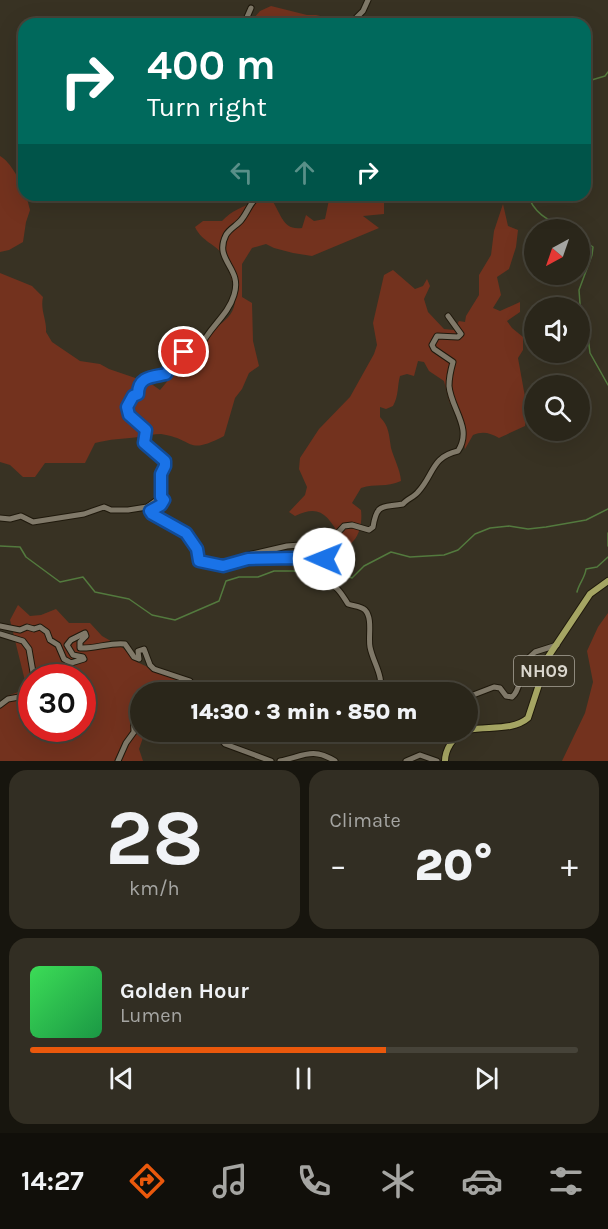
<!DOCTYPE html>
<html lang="en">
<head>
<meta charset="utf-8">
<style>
	:root { --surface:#2a261a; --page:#322e23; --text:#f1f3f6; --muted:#a5a5a2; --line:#464339; --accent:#ea580c }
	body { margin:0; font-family:Karla,sans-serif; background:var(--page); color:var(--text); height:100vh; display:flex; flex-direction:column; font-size:22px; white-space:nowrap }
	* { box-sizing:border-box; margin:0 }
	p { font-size:20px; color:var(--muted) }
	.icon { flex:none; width:33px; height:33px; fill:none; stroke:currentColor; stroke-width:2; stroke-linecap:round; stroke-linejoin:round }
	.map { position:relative; height:761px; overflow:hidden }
	.side { display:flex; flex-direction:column; gap:9px; padding:9px; background:#17150e; flex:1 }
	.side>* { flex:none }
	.banner { position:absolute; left:18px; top:18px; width:573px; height:183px; border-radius:18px; box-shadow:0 6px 24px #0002,0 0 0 2px var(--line); background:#00695c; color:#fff; overflow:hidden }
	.needle { width:39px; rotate:220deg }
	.fabs { position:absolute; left:524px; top:219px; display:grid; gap:12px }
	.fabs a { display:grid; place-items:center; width:66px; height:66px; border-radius:50%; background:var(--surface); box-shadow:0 6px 24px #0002,0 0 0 2px var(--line); font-size:30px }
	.speed { position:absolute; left:18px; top:664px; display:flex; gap:12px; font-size:30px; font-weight:700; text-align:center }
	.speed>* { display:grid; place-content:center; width:78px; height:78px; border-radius:50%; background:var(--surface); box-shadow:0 6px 24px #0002,0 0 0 2px var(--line); line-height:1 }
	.speed .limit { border:9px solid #d22; background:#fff; color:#111 }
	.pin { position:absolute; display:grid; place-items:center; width:51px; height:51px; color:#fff; margin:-26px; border:3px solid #fff; border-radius:50%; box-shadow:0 2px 6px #0007 }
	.me { position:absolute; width:66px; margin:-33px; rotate:271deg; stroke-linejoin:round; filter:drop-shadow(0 0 4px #0008) }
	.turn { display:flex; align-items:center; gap:21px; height:126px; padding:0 30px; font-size:27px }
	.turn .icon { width:78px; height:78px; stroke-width:2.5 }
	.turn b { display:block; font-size:42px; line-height:51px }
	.lanes { display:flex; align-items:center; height:57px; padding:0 30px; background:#0003; justify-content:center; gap:30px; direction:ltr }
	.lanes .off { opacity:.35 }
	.big { font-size:45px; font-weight:800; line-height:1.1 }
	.side .widget { flex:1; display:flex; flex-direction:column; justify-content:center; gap:9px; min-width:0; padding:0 21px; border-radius:18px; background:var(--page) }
	.side .dial { align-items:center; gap:0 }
	.dial b { font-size:78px; line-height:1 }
	.song { display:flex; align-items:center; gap:18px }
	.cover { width:72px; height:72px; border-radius:9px; background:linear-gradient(135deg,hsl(130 70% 55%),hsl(140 70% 35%)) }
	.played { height:6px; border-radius:3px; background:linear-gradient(90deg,var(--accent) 65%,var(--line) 65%) }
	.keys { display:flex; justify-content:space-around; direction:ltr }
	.heat { display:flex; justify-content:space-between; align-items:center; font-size:33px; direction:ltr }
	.side .tiles { flex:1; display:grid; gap:9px; grid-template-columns:1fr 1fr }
	.widget:last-child { grid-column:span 2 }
	.trip { position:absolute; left:130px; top:682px; width:348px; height:60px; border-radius:30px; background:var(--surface); box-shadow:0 6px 24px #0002,0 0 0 2px var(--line); font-weight:800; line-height:60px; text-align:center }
	.dock { display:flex; height:96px; justify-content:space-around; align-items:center; background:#110f0a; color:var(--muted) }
	.dock .icon { width:42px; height:42px }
	.dock .current { color:var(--accent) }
	.dock b { font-size:27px; color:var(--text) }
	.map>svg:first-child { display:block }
	.green { fill:#73321e; fill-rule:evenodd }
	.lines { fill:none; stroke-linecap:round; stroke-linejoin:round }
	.stream { stroke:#537a3e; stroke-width:1.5 }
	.minor-casing { stroke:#1f190c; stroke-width:7 }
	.major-casing { stroke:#1f190c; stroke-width:8 }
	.minor { stroke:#807969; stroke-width:5 }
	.major { stroke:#a5a563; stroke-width:6 }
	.route-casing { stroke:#114b97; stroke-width:15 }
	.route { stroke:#1a73e8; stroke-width:10 }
	.labels { text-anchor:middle; stroke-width:6; stroke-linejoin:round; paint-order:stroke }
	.shield { fill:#383223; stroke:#aaa69b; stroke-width:1.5 }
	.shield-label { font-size:18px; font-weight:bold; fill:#dbd7ce }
</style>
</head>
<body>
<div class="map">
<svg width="608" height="761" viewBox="0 0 608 761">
	<rect width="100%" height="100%" fill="#383223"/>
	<!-- green -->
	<g class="green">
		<path d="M271,6L307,15H316L333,19L335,24H297C287,16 280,23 269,24C262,25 255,24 249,24L260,11Z"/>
		<path d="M0,156C10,161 23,184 24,195H26L30,210L26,222L23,242L9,250L0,252Z"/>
		<path d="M330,195H382L384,200V214L363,216L379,228L312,256L293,253L274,248L266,244L252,248L242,264V297L252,303L253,341L259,366L249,373L242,389L235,398L224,436C186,456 195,439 161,434C154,434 145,436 138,437C123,439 110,439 95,443L85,463H45L35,477H23L10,465L0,462V273L32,286L43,297C40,310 47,320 46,332L52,342L80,361L100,364L109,369L150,383L160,390L170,378L172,370L178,365L205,354C206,315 248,329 231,278C229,271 228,262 224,256C216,244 202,242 195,227L203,221H222C234,208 253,202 271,199C281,212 282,231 302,228L306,215L314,221L325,219Z"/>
		<path d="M503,204L508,226L518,230L516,247L509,269L497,277L501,295L493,308L500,311L520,302V312L507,321L512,328L523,337V350L518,358L527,408L525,426L499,438C490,433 483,431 473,435L465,449L460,425L449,401L444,381L429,371L424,362L418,361L414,376L407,374L400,376C397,387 399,395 393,406L386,409L380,407V417C389,426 389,435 391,448C394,459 400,469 401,481C386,488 376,483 361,488L352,503L361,510C363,527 357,548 337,548L340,536C327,515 320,504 295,516L289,512L305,495L307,487L299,469L300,458L319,429L350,397L374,354L377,345L373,323L384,275L393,270L415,289L423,286L427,279L430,286L424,299L428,312L444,329L454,330L459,321L465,322L466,316L479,295V275L491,255L494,231Z"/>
		<path d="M18,605L30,616L41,615L56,609L69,623H90L102,636L123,648L137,662L167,676L188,683V693H141V732H145L139,749L143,761H0V709L7,696L27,689L10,620ZM32,678H82V729H32Z"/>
		<polygon points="608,613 608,761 562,761 585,713 593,682 587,651 598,627"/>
	</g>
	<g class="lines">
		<!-- stream -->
		<g class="stream">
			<polyline points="585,82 605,76 608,72"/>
			<path d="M528,195C534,215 551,221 569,230"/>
			<polyline points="579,237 593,247 592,255 579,290 580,304 588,337 590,353 608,385"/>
			<polyline points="608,533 608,546"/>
			<polyline points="0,546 20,547 26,557 60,582 83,577 95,592 129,599 152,615 175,620 219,601 226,581 239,577 258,577 274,571 294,571 321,577 325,575"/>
			<polyline points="329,573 336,572 352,578 364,566 391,552 410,557 444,555 458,550 475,534 490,528 509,526 528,529 546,527 586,520 608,509"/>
			<path d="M577,592C579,583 585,578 586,569L597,567L608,557"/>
		</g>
		<defs>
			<g id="minor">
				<polyline points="244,24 251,8"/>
				<polyline points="350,24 363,11 368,0"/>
				<path d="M262,195C251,199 249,210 242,219C238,225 230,228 226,235C213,261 243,267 234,295C228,316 208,328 200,348C182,349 174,357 166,373C153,377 138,376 138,394L133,396L127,407L129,415L146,430L144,443L165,461V466L161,474L162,482L161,497L164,500L161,505L150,511C160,524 180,524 191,538C196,545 197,552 199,561L223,566L248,559L295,558L304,562H322L328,552L335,553L336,555L328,568L325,582C338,586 341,593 348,604C353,606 361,606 365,610C373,618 368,637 370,647C373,663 385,677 379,693"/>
				<polyline points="0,518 10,519 21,516 33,522 84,514 104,507 111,510 128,510 147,507 161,497"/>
				<path d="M248,559V555L287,546L313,544L320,540L335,536L344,526L352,525L369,530L373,527C377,502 383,508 403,504C407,499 414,497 418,492C434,475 431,457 458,451C473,428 451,409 449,386C449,378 451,369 453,362L434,349L432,345L437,336L458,337L461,334L448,316"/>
				<path d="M0,626L20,630L27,627L34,629L40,627L47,632L50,640L58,645L64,659L71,663L84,659L83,657L73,655L67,645L71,640L85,633L86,636L80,642V648C95,649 111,642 125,644L134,657L139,659L138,651L144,649L150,665L154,669L190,681L191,686L190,693"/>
				<polyline points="0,634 23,641 29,649 34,678"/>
				<polyline points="526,668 545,668"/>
				<path d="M468,697L494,687L500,688L506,696L512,697C521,690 518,676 526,668L524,662L535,652L557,645"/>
				<polyline points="0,705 8,699 25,696 32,691"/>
				<polyline points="215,732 225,744 271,761"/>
				<polyline points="118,761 126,743 134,732 133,707 141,699"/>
				<path d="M280,761C304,756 312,747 335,761"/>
				<polyline points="406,761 420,755 437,761"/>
			</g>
			<g id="major">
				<path d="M468,730C488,726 513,731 528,718L548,657L590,594L608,581"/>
				<path d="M445,761C445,750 453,737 463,732"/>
			</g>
		</defs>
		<!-- minor casing -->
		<use href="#minor" class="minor-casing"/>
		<!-- major casing -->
		<use href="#major" class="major-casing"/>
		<!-- minor -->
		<use href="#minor" class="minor"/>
		<!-- major -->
		<use href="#major" class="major"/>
	</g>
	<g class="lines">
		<defs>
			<path id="route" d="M184,352L177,356L166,374C153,377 138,376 138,394L133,396L127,407L129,415L146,430L144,443L165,461V466L161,474V497L164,500L161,505L150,511L152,514L186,533L197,549L199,561L223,566L248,559L295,558L304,562H322L324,559"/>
		</defs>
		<!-- route casing -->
		<use href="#route" class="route-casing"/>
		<!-- route -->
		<use href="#route" class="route"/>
	</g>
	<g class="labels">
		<!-- shield labels -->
		<rect class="shield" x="514" y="656" width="60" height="30" rx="4.5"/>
		<g class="shield-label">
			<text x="544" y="677">NH09</text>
		</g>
	</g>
</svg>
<div class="fabs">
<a><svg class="needle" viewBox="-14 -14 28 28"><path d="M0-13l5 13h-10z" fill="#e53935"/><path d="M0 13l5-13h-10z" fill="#a5a5a2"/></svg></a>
<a><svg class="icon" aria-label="sound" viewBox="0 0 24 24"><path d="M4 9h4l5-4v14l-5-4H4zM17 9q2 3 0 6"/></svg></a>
<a><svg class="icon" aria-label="search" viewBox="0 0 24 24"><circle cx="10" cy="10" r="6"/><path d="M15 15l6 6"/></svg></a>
</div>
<div class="speed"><div class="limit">30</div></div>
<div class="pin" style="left:184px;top:352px;background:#d93025"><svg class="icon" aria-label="arrive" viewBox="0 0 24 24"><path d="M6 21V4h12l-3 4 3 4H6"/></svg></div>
<svg class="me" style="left:324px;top:559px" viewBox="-20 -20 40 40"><circle r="19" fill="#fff"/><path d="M0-13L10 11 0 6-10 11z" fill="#1a73e8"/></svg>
<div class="trip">14:30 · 3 min · 850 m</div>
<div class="banner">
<div class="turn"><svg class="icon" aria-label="right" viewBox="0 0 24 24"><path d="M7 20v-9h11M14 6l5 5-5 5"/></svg><div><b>400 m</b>Turn right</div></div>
<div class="lanes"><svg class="icon off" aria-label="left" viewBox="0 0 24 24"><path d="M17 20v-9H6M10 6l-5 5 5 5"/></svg><svg class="icon off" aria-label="ahead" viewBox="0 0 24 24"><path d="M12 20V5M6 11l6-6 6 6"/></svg><svg class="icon" aria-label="right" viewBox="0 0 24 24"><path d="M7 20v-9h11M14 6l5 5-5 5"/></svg></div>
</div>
</div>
<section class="side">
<div class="tiles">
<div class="widget dial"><b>28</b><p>km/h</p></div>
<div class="widget"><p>Climate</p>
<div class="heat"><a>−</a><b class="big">20°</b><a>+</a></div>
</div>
<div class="widget">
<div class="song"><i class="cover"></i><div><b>Golden Hour</b><p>Lumen</p></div></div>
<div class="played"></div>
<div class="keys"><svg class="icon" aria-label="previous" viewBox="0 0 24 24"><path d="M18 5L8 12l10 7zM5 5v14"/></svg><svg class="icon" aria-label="pause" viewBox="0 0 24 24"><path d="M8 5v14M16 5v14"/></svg><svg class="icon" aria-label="next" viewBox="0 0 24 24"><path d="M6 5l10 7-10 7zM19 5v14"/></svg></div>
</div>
</div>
</section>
<nav class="dock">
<b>14:27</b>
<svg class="icon current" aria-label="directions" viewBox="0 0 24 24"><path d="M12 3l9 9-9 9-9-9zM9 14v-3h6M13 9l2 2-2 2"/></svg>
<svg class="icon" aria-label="music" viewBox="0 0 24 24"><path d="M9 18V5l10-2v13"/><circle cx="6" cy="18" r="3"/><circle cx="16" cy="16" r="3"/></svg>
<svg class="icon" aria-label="phone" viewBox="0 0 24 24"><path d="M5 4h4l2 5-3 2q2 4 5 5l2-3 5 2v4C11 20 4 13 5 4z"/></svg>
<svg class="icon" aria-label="climate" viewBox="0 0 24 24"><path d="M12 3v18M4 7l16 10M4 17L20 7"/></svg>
<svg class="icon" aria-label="car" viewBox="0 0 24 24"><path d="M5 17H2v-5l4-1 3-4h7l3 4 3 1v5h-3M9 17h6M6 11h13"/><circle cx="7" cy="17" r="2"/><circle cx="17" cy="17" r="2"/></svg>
<svg class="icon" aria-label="filters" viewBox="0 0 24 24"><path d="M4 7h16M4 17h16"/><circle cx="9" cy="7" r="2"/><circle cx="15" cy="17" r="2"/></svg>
</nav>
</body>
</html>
